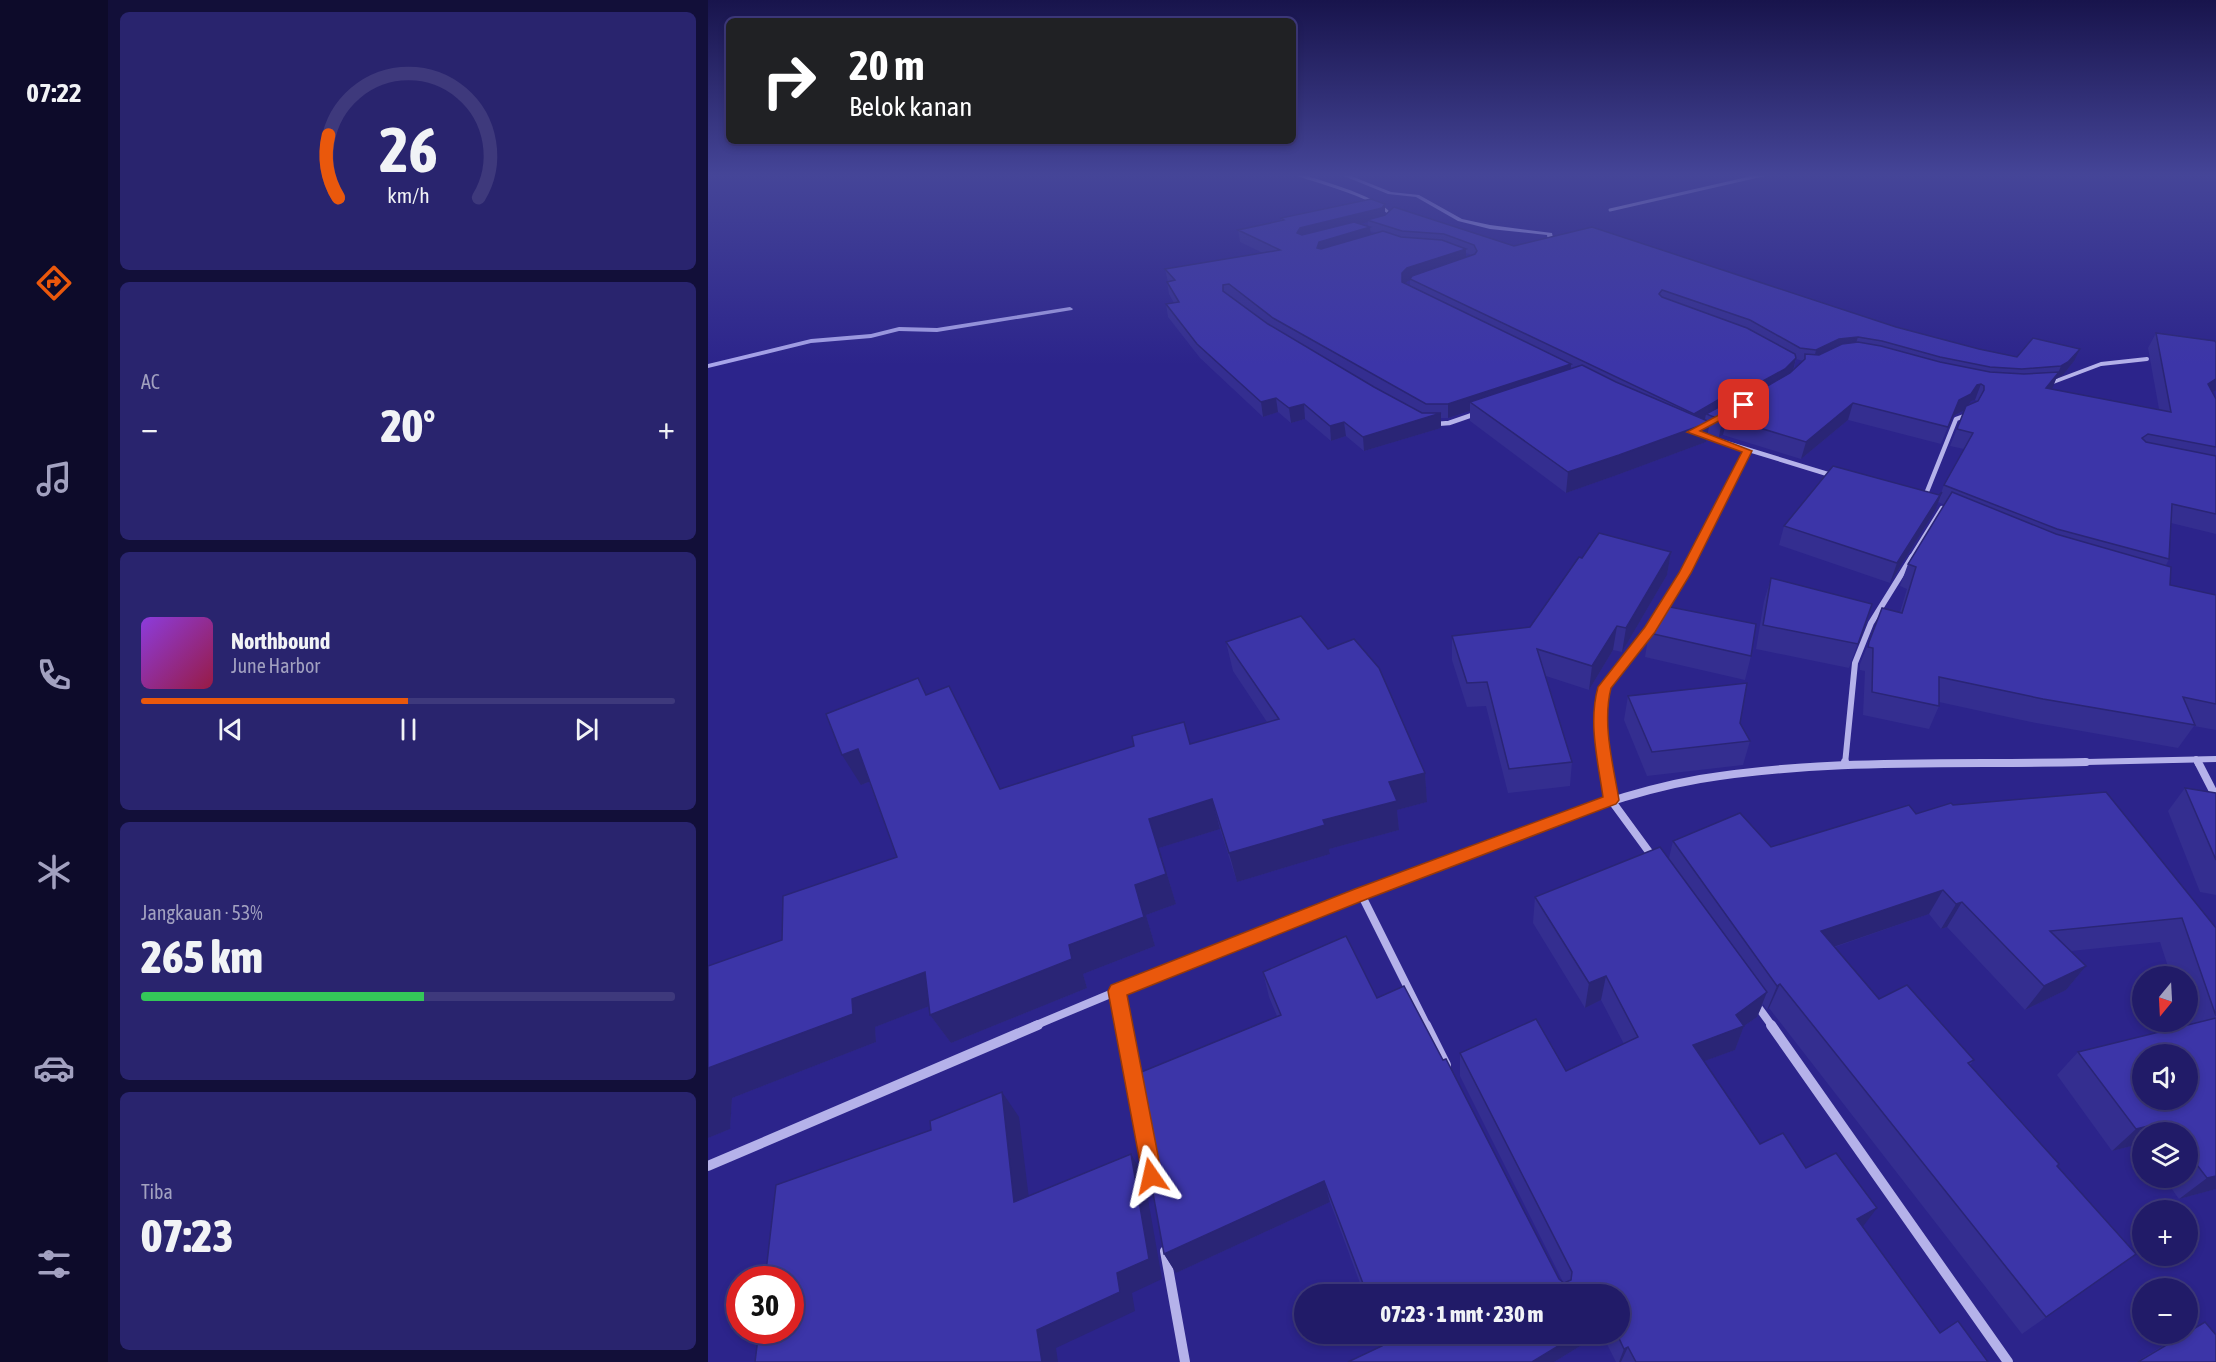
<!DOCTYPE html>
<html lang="id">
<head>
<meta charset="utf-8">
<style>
	:root { --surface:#211b68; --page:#29246e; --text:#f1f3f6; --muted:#a2a1c0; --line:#3e397c; --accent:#ea580c }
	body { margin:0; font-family:"Asap Condensed",sans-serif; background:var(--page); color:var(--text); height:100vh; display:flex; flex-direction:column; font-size:22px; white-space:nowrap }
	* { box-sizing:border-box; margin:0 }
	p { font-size:20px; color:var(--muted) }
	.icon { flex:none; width:33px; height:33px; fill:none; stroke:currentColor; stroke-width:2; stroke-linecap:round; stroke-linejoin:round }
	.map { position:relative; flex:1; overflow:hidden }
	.drawer { display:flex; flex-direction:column; gap:12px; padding:12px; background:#120f39; width:600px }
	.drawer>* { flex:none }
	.banner { position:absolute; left:18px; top:18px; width:570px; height:126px; border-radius:9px; box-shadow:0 3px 9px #0003,0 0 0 2px var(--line); background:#202124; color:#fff; overflow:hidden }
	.needle { width:39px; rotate:198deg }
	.tools { position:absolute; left:1424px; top:966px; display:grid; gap:12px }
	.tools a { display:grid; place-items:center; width:66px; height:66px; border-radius:50%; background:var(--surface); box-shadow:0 3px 9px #0003,0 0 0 2px var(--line); font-size:30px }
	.speed { position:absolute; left:18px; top:1266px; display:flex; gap:12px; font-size:30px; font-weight:700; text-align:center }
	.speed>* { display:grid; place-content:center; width:78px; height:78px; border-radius:50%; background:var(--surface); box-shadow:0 3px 9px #0003,0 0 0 2px var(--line); line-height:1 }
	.speed .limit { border:9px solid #d22; background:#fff; color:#111 }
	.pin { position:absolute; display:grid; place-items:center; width:51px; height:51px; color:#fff; margin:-26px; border-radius:12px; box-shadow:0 3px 9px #0006 }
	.me { position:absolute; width:66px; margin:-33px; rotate:349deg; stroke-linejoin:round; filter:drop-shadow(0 0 4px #0008) }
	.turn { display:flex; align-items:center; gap:21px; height:126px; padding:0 24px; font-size:27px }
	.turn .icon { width:78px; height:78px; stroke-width:2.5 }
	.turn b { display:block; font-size:42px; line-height:51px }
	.big { font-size:45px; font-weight:800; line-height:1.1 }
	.drawer .widget { flex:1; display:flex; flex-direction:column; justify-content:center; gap:9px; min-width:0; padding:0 21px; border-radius:9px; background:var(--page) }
	.drawer .dial { align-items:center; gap:0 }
	.dial svg { height:156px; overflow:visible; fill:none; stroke:var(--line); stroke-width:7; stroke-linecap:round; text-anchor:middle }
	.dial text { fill:var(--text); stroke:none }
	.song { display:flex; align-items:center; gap:18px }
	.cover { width:72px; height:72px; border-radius:9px; background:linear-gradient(135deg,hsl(270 70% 55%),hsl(340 70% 35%)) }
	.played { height:6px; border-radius:3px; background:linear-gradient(90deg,var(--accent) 50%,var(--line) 50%) }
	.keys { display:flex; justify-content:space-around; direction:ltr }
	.heat { display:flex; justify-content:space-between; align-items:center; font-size:33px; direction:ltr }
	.charge { height:9px; border-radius:4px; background:linear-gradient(90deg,#34c759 53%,var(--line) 0) }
	.trip { position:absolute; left:586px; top:1284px; width:336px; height:60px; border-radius:30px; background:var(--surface); box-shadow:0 3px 9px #0003,0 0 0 2px var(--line); font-weight:800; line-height:60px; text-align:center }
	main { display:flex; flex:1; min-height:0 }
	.tabs { display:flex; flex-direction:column; width:108px; justify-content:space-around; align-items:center; background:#0d0b2a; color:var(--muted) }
	.tabs .icon { width:42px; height:42px }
	.tabs .current { color:var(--accent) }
	.tabs b { font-size:27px; color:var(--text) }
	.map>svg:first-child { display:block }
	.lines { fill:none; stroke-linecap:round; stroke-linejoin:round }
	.stream { fill:#a9a6eb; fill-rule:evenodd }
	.street-far5 { stroke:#b5b2ea; stroke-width:3 }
	.street-far4 { stroke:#b5b2ea; stroke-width:4 }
	.street-far3 { stroke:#b5b2ea; stroke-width:4.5 }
	.street-far2 { stroke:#b5b2ea; stroke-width:6 }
	.street-far1 { stroke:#b5b2ea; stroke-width:8 }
	.street { stroke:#b5b2ea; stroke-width:10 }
	.wall { fill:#342e90; fill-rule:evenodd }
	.shaded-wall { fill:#2a2576 }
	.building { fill:#3c35a8; stroke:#2a2576; stroke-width:1.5; fill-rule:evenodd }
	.route { fill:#ea580c; stroke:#983908; stroke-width:1.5 }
</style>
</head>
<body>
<main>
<nav class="tabs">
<b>07:22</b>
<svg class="icon current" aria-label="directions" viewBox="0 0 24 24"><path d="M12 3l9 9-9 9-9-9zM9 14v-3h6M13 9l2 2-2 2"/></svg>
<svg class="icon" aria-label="music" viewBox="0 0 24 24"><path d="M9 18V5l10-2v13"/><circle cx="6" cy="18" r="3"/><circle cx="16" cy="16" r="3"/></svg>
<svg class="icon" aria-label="phone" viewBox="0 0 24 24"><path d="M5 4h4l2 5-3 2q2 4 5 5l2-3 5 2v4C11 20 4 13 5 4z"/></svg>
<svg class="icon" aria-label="climate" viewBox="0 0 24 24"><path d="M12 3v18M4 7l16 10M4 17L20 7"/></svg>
<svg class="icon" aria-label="car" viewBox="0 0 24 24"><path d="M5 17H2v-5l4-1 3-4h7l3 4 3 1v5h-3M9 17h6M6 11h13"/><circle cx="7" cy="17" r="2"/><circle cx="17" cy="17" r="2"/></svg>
<svg class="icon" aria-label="filters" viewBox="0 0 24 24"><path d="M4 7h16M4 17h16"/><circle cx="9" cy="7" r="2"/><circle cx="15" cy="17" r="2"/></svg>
</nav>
<section class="drawer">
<div class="widget dial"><svg viewBox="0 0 100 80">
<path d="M14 69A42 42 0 1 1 86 69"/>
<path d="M14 69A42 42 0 0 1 9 37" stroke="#ea580c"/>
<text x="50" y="56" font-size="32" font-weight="700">26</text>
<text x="50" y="72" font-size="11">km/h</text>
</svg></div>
<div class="widget"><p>AC</p>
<div class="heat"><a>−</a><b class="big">20°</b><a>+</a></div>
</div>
<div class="widget">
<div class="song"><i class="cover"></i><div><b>Northbound</b><p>June Harbor</p></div></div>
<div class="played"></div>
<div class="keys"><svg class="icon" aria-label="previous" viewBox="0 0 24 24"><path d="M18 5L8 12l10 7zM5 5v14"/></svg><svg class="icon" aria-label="pause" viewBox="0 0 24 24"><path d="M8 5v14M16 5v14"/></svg><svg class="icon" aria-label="next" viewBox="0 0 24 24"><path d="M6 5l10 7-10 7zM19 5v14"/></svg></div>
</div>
<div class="widget"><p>Jangkauan · 53%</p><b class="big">265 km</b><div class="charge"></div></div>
<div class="widget"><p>Tiba</p><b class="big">07:23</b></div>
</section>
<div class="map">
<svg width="1508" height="1362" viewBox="0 0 1508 1362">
	<rect width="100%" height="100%" fill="#2c248b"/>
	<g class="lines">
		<!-- stream -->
		<g class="stream">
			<polygon points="631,174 638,174 683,192 711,195 754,219 782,225 844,233 848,252 845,254 842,252 839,235 782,229 750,221 708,197 680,194"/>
			<polygon points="362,307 365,309 364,310 229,332 191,331 163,338 103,343 0,368 0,364 103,339 163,334 191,327 229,328"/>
		</g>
		<!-- street-far5 -->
		<g class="street-far5">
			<path d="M588,174C608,181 677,199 683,217"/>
			<polyline points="902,210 1059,174"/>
		</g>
		<!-- street-far4 -->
		<polyline class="street-far4" points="1340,384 1393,364 1439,359"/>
		<!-- street-far3 -->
		<g class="street-far3">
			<polyline points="728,424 741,423 767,414"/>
			<polyline points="992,435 1126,476"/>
			<polyline points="1216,499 1248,419 1259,415"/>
			<polyline points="984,558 1039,451"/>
			<polyline points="1203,558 1234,508"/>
		</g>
		<!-- street-far2 -->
		<g class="street-far2">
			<polyline points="952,613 985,557"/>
			<polyline points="1488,759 1490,764"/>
			<path d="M898,764C894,738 890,712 896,687L945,624"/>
			<polyline points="1137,764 1147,663 1163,623 1204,557"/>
			<polyline points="1296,764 1508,759"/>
		</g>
		<!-- street-far1 -->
		<g class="street-far1">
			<polyline points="897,762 903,800 944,856"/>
			<polyline points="1490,762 1508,797"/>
			<polyline points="1137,765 1137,762"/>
			<polyline points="653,894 719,1026"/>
			<polyline points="409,991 415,1026"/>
			<polyline points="1048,1004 1064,1026"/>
			<path d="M326,1026C463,968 602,913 741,861C824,830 905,794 992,779C1119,758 1250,765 1378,762"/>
		</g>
		<!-- street -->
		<g class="street">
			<polyline points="415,1025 439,1155"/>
			<polyline points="718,1025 738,1065"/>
			<polyline points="1063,1025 1300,1362"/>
			<polyline points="0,1166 330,1025"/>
			<polyline points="457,1251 477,1362"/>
		</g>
	</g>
	<!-- wall -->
	<g class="wall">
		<path d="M677,204V215L806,246L1188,327L1271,349L1309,357L1366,361L1355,375L1348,379L1343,389L1451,409L1440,348L1448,333L1504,392L1508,399V534L1463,523L1461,559L1458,565L1462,585L1508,595V730L1486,726L1470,748L1323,722L1231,702V706L1221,729L1155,715L1157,671L1152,670V664L1161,642L1192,612L1199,589L1192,586L1200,564L1237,505L1230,502L1227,511L1182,583L1071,545L1076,526L1231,495L1233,493L1236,485L1256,449L1242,446L1256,411L1245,416L1233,444L1140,420L1093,459L1015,435L1011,437L1000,433L998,442L909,475L858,493L762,421V411L740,418H733V428L656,451L638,436L623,441L597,419L583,423L570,412L555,417L492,358L460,317L458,304L466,303L461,294L459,282H460L457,269L555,253L532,242L530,230L573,220V218ZM660,222V227L652,224ZM662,231L665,232L669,233L662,235ZM758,253L764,255L758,258ZM702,280V286L696,284L700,281ZM1088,359L1095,361L1086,369ZM1267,400L1269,401L1260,405L1263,401Z"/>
		<polygon points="963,552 959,575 914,652 905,650 881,690 838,676 864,762 862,786 800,793 778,706 759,707 744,660 744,636 822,627 874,558"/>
		<polygon points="1063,578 1164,604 1141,668 1048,649 1056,601"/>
		<polygon points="941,633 1043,656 1037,680 937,657"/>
		<polygon points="518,642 717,773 719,802 689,810 691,830 621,849 622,854 529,882 512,829 451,848 468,904 438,915 447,946 375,974 379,988 243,1043 222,1015 221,1006 167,1027 168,1042 24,1098 22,1129 0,1138 0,966 74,940 189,857 161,782 153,785 219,695 292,789 426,746 482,744 559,722 525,671"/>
		<polygon points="920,696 1032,723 1042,741 1035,765 939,776 916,720"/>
		<polygon points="1477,788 1508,793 1508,895 1492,892 1460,811"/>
		<polygon points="1245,805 1508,928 1508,1189 1471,1199 1456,1178 1479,1178 1479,1132 1434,1132 1434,1148 1431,1144 1404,1151 1349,1075 1370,1052 1479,1025 1478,1022 1479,1022 1479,976 1463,976 1452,942 1363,951 1378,966 1358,990 1317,1010 1239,927 1233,929 1221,914 1127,947 1171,999 1266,1060 1262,1065 1349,1166 1428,1254 1314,1334 1061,1008 1059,1010 1055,1004 1049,1017 1036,1026 1027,1050 996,1061 1052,1144 1098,1168 1154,1226 1232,1333 1280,1362 908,1362 894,1334 912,1334 912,1294 656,1294 622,1202 468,1273 456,1254 443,1146 569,1016 561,997 555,972 669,998 851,1279 855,1282 752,1076 752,1053 858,1071 916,1044 893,1000 877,1008 825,923 827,897 961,858 965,841 1063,847"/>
		<polygon points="1497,1322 1508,1362 1428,1362 1466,1339 1477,1334 1479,1334 1479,1332"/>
		<polygon points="670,1334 892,1334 846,1362 640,1362 673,1346 672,1342 673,1341"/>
	</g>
	<!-- shaded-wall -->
	<g class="shaded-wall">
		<polygon points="677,204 677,215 659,220 660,222 593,239 589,233 592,228"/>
		<polygon points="662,227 663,239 610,259 609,248 611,242"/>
		<polygon points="758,249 758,261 700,281 694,286 694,273 699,268"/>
		<polygon points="1150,337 1146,349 1105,363 1108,350 1131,339"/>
		<polygon points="1372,349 1366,361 1355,375 1348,379 1345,387 1331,404 1338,388 1350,373 1353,366"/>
		<polygon points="1088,358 1085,371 1074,382 998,414 997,419 984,427 986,414"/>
		<polygon points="863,364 862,378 762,402 762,411 740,418 740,404"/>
		<polygon points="1508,379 1508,390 1491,400 1500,384"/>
		<polygon points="1273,384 1267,400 1263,401 1257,410 1245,416 1233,444 1251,400 1269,385"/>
		<polygon points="568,398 570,412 555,417 553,402"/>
		<polygon points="1145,403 1140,420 1093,459 1098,442"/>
		<polygon points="596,404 597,419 583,423 581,408"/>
		<polygon points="733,413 733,428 656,451 655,437"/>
		<polygon points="1019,418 1015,435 1011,437 1014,420"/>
		<polygon points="636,422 638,436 623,441 622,426"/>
		<polygon points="1002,422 998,442 909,475 858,493 860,472"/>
		<polygon points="1234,492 1227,511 1182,583 1189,563"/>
		<polygon points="963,552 959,575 914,652 918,628"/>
		<polygon points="909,626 905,650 881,690 884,666"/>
		<polygon points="150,749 168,779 153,785 134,755"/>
		<polygon points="717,773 719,802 689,810 691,830 621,849 622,854 529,882 521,853 615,820 681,782"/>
		<polygon points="504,799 512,829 451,848 468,904 438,915 447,946 375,974 379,988 243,1043 222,1015 361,945 441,819"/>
		<polygon points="1235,890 1221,914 1102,955 1113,931"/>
		<polygon points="1254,902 1239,927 1233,929 1248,904"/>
		<polygon points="1378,966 1358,990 1317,1010 1336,986"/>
		<polygon points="217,972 237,1000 167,1027 168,1042 24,1098 22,1129 0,1138 0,1068 144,999"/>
		<polygon points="898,976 893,1000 877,1008 881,983"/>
		<polygon points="1072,984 1061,1008 1059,1010 1069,986"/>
		<polygon points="1059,992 1049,1017 1036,1026 1027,1050 977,1068 985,1045"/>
		<polygon points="294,1092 311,1117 324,1224 306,1202"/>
		<polygon points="1456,1122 1444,1132 1434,1132 1434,1141 1431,1144 1404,1151 1428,1129"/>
		<polygon points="423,1154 436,1176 454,1279 424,1293 427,1311 348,1348 350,1362 334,1362 329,1330 409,1273"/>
		<polygon points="1508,1176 1508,1189 1471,1199 1499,1178"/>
		<polygon points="616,1181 622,1202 468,1273 456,1254"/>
		<polygon points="1169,1208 1153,1229 1149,1219"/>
		<polygon points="870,1334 892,1334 846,1362 824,1362"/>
		<polygon points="920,1347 913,1362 911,1362 916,1349"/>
	</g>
	<!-- building -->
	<g class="building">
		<polygon points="663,199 677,204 674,208 592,228 589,233 594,235 646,222 662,227 611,242 609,248 613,249 675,231 693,237 734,240 758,249 699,268 694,273 694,282 863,364 740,404 718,404 565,318 521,284 515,285 515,291 560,324 666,387 714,413 733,413 655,437 636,422 622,426 596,404 581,408 568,398 553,402 489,344 458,304 471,302 459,282 467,280 457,269 572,250 530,230 576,220 573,218"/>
		<polygon points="686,207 806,246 884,227 1188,327 1271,349 1309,357 1325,338 1372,349 1360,362 1353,366 1314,369 1282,367 1232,357 1174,341 1150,337 1131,339 1108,350 1092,348 1042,320 954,290 951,294 954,297 1039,328 1087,354 1088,358 1077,369 1055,381 1017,396 986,414 702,279 704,276 767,254 769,251 766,245 736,234 694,231 659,220 677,215"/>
		<polygon points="1448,333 1507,341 1508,343 1508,379 1500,384 1508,399 1508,447 1440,434 1434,438 1438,442 1508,456 1508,514 1464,504 1461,559 1349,529 1236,485 1265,433 1249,429 1258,406 1270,401 1276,390 1276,386 1273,384 1269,385 1263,394 1251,400 1240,427 1145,403 1098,442 1019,418 1014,420 998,414 1022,401 1061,385 1082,373 1097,359 1097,354 1111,355 1134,344 1150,342 1173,346 1232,362 1282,372 1316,374 1351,372 1338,388 1463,412"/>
		<polygon points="874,365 908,382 1002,422 911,455 860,472 762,402"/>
		<polygon points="1125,466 1231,495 1234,492 1189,563 1076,526"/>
		<polygon points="1244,492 1348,534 1463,567 1462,585 1508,595 1508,704 1475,697 1487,725 1335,699 1231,677 1231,706 1164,692 1165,648 1160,647 1161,642 1174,608 1194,613 1208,567 1200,564"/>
		<polygon points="891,533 963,552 918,628 909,626 884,666 829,649 864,762 801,769 779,682 759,683 744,636 822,627 871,557 874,558"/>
		<polygon points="1063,578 1164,604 1150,644 1055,625"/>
		<polygon points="952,605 1048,624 1043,656 941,633 945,614"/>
		<polygon points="593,616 620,649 646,639 671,668 717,773 681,782 689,801 615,820 617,825 521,853 504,799 441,819 458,874 427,885 436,917 361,945 364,959 222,1015 217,972 144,999 145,1014 0,1068 0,966 74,940 75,896 189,857 150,749 134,755 118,714 210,678 218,695 241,686 292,789 426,746 424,736 476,722 482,744 571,719 518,642"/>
		<polygon points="1039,683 1032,723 1042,741 944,752 920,696"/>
		<polygon points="1477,788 1508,793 1508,860"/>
		<polygon points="1398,792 1508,928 1508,1016 1474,918 1342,931 1378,966 1336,986 1254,902 1248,904 1235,890 1113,931 1171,999 1199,985 1266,1060 1260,1063 1351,1164 1349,1166 1428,1254 1338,1317 1072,984 1069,986 965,841 1032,813 1063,847 1201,805 1208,814 1243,803 1245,805"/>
		<polygon points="952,847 1059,992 1028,1015 1036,1026 985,1045 1052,1144 1075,1133 1098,1168 1128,1153 1169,1208 1149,1219 1232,1333 1250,1321 1280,1362 928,1362 920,1347 916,1349 909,1334 912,1334 912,1294 659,1294 616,1181 456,1254 437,1149 443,1146 426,1075 573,1015 555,972 638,936 669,998 696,986 735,1060 738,1059 851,1279 856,1283 863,1280 864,1272 752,1053 828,1019 858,1071 930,1037 898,976 881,983 827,897"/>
		<path d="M1508,1018V1176L1499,1178L1479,1152V1132H1464L1456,1122L1428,1129L1370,1052ZM1434,1054H1479V1100H1434Z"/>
		<polygon points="294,1092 306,1202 423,1154 441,1259 409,1273 412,1292 329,1330 334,1362 47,1362 51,1330 82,1330 82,1280 57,1280 68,1185 223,1130 222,1121"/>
		<polygon points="1497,1322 1508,1335 1508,1362 1430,1362"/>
		<polygon points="673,1334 870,1334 824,1362 640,1362 674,1346 672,1342 676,1340"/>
	</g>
	<!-- sky -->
	<linearGradient id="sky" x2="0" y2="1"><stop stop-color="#18144c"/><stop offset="0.48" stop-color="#454598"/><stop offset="1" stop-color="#454598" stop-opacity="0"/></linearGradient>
	<rect width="1508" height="365" fill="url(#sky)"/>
	<!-- route -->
	<path class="route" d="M1033,403L1041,405L992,431L1044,451L983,573L947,632L903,688C894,724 905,764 911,800L908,804L659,899L419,995L454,1176L451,1184L443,1187L436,1184L400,991L403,985L647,889L895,797C890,761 880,723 890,687L937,627L971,573L1034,452L979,432Z"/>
</svg>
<div class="tools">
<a><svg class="needle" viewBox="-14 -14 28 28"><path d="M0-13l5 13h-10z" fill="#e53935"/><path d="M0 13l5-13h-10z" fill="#a2a1c0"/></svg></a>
<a><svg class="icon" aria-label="sound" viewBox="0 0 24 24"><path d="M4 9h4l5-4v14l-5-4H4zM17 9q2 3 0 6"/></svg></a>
<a><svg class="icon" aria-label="layers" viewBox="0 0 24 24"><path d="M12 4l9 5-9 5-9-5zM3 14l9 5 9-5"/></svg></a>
<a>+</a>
<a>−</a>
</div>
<div class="speed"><div class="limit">30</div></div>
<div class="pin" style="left:1036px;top:405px;background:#d93025"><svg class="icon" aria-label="arrive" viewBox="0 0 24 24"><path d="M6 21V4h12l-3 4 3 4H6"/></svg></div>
<svg class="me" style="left:443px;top:1176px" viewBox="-20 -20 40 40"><path d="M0-17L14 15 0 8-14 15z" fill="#ea580c" stroke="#fff" stroke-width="4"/></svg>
<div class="trip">07:23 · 1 mnt · 230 m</div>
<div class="banner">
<div class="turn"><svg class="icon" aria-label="right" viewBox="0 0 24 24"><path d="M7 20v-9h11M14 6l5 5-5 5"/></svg><div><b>20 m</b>Belok kanan</div></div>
</div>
</div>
</main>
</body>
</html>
